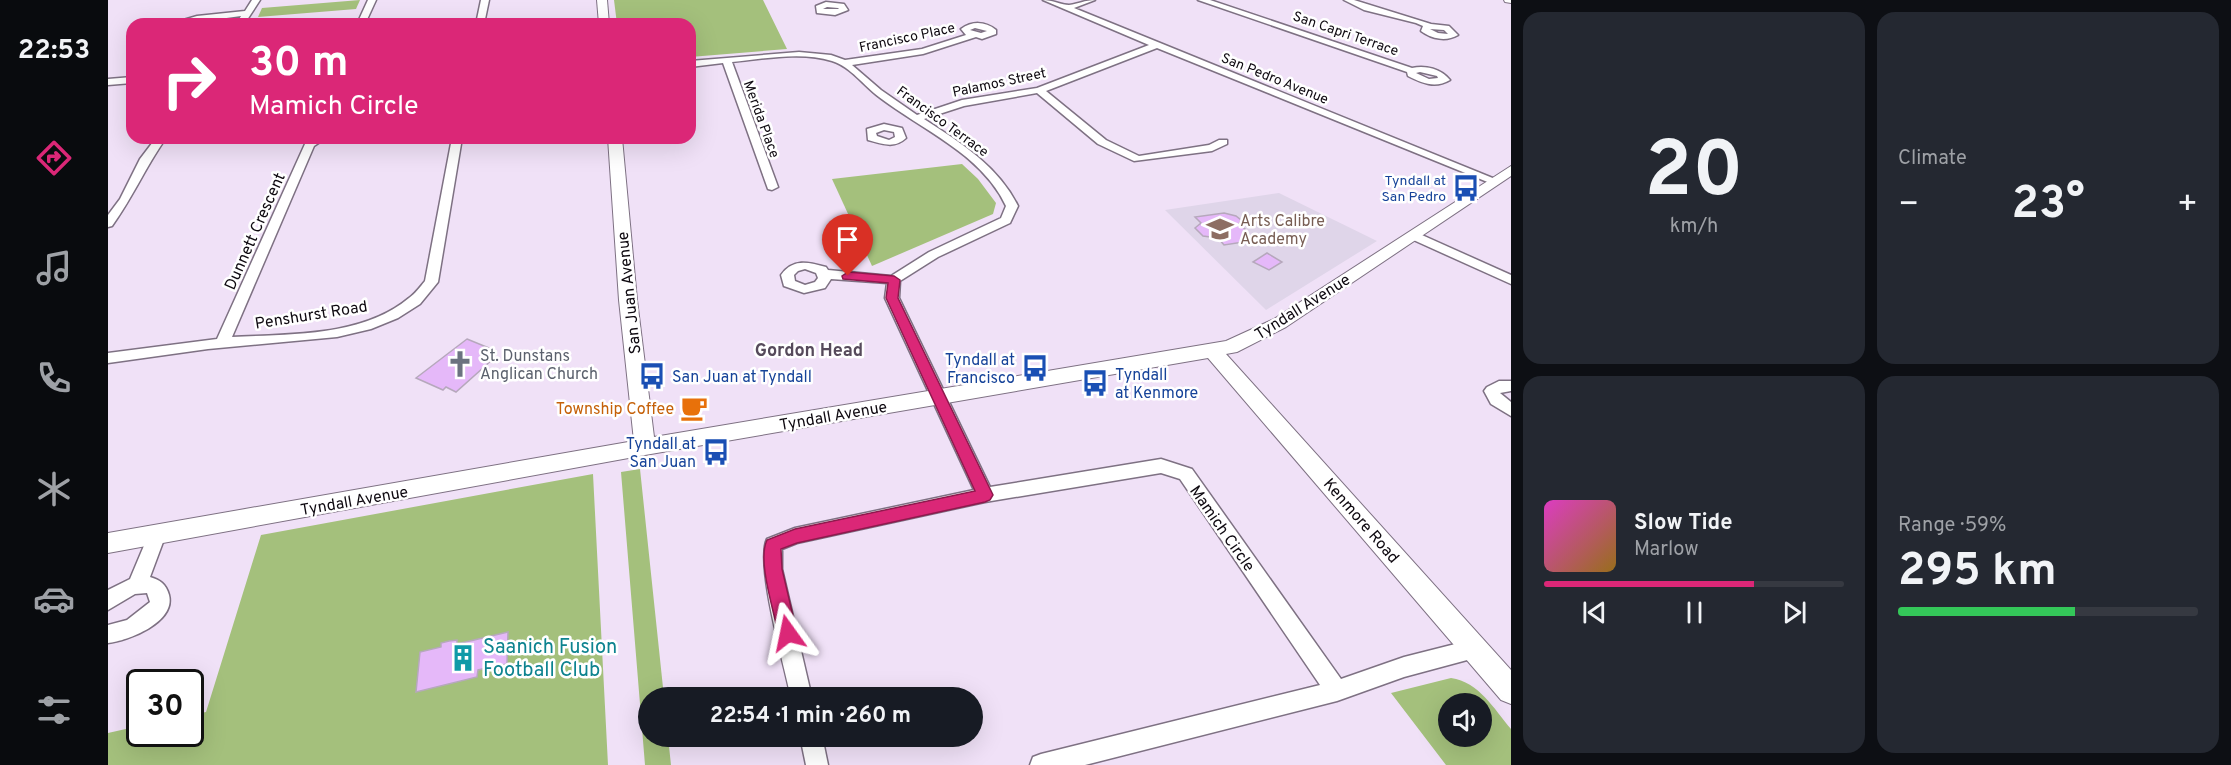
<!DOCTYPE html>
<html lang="en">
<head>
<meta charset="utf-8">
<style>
	:root { --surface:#171b24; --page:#242831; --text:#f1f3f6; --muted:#9ea1a6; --line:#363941; --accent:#db2777 }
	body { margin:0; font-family:Overpass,sans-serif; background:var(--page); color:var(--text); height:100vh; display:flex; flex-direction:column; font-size:22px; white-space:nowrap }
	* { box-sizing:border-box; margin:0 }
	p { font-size:20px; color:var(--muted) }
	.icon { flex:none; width:33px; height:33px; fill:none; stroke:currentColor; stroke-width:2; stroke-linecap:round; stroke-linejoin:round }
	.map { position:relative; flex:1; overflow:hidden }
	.panel { display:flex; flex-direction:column; gap:12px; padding:12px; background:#0d0f14; width:720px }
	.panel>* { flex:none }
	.banner { position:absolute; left:18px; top:18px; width:570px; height:126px; border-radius:18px; box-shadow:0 6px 24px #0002; background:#db2777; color:#fff; overflow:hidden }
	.tools { position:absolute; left:1330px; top:693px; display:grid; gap:12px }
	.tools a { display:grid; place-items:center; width:54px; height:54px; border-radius:50%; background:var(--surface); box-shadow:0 6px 24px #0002; font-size:30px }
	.speed { position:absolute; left:18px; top:669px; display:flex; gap:12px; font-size:30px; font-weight:700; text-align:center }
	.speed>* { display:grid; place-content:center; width:78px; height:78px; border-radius:50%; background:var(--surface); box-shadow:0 6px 24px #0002; line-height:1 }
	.speed .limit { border:3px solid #111; border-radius:9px; background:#fff; color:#111 }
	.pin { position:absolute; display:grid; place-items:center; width:51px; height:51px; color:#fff; margin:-62px -26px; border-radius:50% 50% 50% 0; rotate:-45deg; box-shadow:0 0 6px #0007 }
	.pin .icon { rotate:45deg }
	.me { position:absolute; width:66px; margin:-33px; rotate:348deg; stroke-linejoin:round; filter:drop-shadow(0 0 4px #0008) }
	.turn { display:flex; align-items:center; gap:21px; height:126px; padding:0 24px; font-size:27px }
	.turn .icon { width:78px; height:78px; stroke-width:2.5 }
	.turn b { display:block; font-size:42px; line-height:51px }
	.big { font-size:45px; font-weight:700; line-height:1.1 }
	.panel .tile { flex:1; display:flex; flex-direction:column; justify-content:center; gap:9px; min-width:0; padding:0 21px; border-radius:18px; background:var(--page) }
	.panel .dial { align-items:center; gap:0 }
	.dial b { font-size:78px; line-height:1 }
	.song { display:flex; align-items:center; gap:18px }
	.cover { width:72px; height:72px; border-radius:9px; background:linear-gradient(135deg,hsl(310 70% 55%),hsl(40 70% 35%)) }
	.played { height:6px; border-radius:3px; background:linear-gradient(90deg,var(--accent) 70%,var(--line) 70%) }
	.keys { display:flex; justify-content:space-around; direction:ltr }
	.heat { display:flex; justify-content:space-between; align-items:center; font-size:33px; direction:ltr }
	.charge { height:9px; border-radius:4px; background:linear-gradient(90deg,#34c759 59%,var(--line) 0) }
	.panel .tiles { flex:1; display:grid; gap:12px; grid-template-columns:repeat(2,1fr) }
	.trip { position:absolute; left:530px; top:687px; width:345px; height:60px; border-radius:30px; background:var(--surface); box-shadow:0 6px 24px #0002; font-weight:700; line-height:60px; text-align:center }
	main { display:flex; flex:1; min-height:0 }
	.tabs { display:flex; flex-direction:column; width:108px; justify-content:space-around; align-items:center; background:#090b0e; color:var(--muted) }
	.tabs .icon { width:42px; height:42px }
	.tabs .current { color:var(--accent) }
	.tabs b { font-size:27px; color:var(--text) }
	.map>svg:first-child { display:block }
	.education { fill:#dfd5e9 }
	.green { fill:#a4c07c; fill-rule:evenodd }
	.building { fill:#e5b8f9; stroke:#b6a8bc; stroke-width:1.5 }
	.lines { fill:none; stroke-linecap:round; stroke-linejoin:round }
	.minor-casing { stroke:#7e7183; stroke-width:3 }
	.tertiary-casing { stroke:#7e7183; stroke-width:2 }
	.minor { fill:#fff; fill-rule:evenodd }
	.tertiary { fill:#fff; fill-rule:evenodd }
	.route { fill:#db2777; stroke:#8e194d; stroke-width:1.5 }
	.labels { text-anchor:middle; stroke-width:5; stroke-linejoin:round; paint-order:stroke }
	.far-street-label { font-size:14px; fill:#0e0910; stroke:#fff }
	.far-transit-label { font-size:14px; fill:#164399; stroke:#fff; text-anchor:end }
	.education-label { font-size:16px; fill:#785e54; stroke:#fff; text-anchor:start }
	.street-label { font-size:16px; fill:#0e0910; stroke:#fff }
	.worship-label { font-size:16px; fill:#5b616d; stroke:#fff; text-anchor:start }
	.transit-label { font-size:16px; fill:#164399; stroke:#fff; text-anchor:end }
	.food-label { font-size:16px; fill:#c56008; stroke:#fff; text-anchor:end }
	.neighbourhood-label { font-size:18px; font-weight:bold; fill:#564a5b; stroke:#fff }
	.near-culture-label { font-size:20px; fill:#0d838f; stroke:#fff; text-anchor:start }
</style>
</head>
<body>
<main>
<nav class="tabs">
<b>22:53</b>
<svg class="icon current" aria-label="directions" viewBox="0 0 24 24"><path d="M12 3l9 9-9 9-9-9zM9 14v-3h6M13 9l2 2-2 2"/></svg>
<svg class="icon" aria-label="music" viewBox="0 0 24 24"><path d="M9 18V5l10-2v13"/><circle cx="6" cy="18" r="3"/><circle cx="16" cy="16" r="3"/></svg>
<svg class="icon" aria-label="phone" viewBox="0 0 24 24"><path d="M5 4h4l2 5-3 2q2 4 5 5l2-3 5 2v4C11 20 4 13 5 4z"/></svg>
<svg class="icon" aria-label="climate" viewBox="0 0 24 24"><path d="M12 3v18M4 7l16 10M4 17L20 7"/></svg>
<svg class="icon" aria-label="car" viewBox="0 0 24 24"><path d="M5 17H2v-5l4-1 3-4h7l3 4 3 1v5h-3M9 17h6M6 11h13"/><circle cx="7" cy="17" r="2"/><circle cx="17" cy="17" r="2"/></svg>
<svg class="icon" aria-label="filters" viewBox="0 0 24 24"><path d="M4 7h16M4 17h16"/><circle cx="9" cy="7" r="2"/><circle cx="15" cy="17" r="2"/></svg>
</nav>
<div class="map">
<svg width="1403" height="765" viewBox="0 0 1403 765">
	<rect width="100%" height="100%" fill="#f0e1f7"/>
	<!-- education -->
	<polygon class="education" points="1171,193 1269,241 1158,310 1057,210"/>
	<!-- green -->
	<g class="green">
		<polygon points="252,0 248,9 150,17 154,8"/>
		<polygon points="506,0 655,0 679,49 582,57 582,24 509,24"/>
		<polygon points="854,164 870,179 888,203 885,214 764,266 724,179"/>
		<polygon points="532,469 556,697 540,698 540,736 560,737 563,765 537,765 513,472"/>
		<polygon points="485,474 500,765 0,765 0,733 31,726 32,734 82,734 83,715 98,712 153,535"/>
		<path d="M1343,678C1371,682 1386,709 1403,729V765H1338L1283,693ZM1341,704H1374V736H1341Z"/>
	</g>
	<!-- building -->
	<g class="building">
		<polygon points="1116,213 1128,216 1133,220 1131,224 1137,229 1135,233 1142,241 1116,245 1110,238 1095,236 1087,228 1093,223 1087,217"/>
		<polygon points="1159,253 1174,262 1161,270 1145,262"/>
		<polygon points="359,339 381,348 374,354 385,359 348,392 338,387 335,390 308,378"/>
		<polygon points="400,632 399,664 370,670 369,677 308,692 312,652 333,647 333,643 341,641 349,640 349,644"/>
	</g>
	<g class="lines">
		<defs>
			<g id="minor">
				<polygon points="144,0 152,0 137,23 130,21 133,16 75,24 65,23 89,16 137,11"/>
				<polygon points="260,0 268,0 257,24 249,24"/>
				<polygon points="373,0 381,0 376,24 368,24"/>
				<path d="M935,0C944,0 954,5 961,5C970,4 977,0 987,0L966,8L1392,181L1390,183H1382L1049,48L938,91L998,140L1031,156L1101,145L1111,140H1119V144L1104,151L1026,161L990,144L929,93L856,106L816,119C853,143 890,166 910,206L902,223L830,257L792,281L791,298L882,487L1053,459L1084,469L1233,679L1296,657L1367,639L1374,642L1377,649L1374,656L1296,677L1229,701L977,765H922L925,757L933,754L1212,685L1072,479L1053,473L877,502L689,543L674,549V569L704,698H683C677,667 647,564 659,539L687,528L866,490L777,298L779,283L723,279L717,288L696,293L676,286L673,275C685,258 700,262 718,267L720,270L783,276L821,252L893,218L898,206C874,154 814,130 771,97C756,86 743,67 724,61C693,51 655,59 624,62L670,187L664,190L660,189L615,63L582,67V61L691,52L723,55L737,60L814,49L858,35L853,29C864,21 877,21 888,30V34L874,39L868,37L815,54L744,65L773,90L809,115L854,100L929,88L1041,45ZM867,28L879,31L873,33L862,30ZM697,269L708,273L710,278L707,282L697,285L687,281L686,275L690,271Z"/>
				<path d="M1090,0H1102L1304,68C1318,65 1333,69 1342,80C1327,89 1314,83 1300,76L1299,72ZM1312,72L1329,76L1330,78L1321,79L1308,73Z"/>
				<path d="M1236,0H1246L1323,24L1341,26L1350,35C1338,42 1324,39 1313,31L1315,26L1308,23L1256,10ZM1322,29L1336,30L1340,34L1330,33Z"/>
				<path d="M718,2L736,4L740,10L727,15L709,13L708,6ZM719,7L730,8L731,9H715Z"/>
				<polygon points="24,77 24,83 0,85 0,79"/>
				<path d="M776,124L794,128L798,138C786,149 775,144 760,140L759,129ZM776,130L786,132L787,137L781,140L769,136L768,133Z"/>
				<path d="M48,138H58C38,166 25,197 4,226L0,227V215L12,199L32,159Z"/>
				<path d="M205,138H218L206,146L124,337C181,334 255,337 301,298C307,294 312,287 317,281L344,138H354L330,282L312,304L290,318L263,329L229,337L100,349L0,363V353L109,339L197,144Z"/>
				<polygon points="1305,231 1403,275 1403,284 1301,238 1299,235"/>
				<polygon points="1391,381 1403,381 1403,391 1392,393 1403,402 1403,416 1383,404 1376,391 1379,387"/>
				<path d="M49,526L55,529L58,534L42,577C52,580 58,584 61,595C68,622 20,641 0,643V625L19,620L42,602L39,593L27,594L0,610V590L22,579L43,529Z"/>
				<polygon points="692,736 714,736 720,765 698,765"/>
			</g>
			<g id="tertiary">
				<polygon points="489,0 499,0 501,24 491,24"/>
				<polygon points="1396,0 1403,0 1403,3 1397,2"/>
				<polygon points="500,138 514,138 529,300 546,437 1118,341 1166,319 1403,166 1403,176 1178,327 1129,352 1118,354 1403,670 1403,704 1393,700 1100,358 537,455 0,553 0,533 526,441 511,300"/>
			</g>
		</defs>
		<!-- minor casing -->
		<use href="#minor" class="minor-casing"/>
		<!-- tertiary casing -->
		<use href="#tertiary" class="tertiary-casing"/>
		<!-- minor -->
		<use href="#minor" class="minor"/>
		<!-- tertiary -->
		<use href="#tertiary" class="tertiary"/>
	</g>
	<!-- route -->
	<path class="route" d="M740,272L786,276L792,280L790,298L885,495L882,500L877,502L689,543L673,549L674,569L689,633L686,639L680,642L673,639L670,633C666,610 649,561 659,540L687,529L867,491L778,298L780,283L735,279L734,276Z"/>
	<!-- icons -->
	<defs>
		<symbol id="bus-bare" viewBox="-9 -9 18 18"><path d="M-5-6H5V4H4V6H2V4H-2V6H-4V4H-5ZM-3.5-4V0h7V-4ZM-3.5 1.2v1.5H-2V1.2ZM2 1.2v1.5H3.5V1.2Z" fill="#1a4fb4" stroke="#fff" stroke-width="2.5" paint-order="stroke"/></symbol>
		<symbol id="school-bare" viewBox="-9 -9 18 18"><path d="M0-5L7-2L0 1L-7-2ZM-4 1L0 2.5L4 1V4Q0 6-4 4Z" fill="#8d6e63" stroke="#fff" stroke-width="2.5" paint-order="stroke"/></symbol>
		<symbol id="church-bare" viewBox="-9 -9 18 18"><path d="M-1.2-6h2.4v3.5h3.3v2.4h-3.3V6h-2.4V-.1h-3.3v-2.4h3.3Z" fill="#6b7280" stroke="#fff" stroke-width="2.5" paint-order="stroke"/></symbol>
		<symbol id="cafe-bare" viewBox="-9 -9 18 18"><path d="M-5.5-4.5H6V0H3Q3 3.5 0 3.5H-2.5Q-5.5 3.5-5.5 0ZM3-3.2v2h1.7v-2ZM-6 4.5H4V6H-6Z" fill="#e8710a" stroke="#fff" stroke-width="2.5" paint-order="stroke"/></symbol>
		<symbol id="building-bare" viewBox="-9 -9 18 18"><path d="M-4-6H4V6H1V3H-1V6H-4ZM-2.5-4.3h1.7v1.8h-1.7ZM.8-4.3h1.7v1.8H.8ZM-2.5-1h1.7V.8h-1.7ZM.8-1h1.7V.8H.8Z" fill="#0f9aa8" stroke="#fff" stroke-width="2.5" paint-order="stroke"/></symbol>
	</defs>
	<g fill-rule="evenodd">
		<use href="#bus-bare" x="1339" y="169" width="38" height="38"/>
		<use href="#school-bare" x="1093" y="210" width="38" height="38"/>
		<use href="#church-bare" x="333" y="345" width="38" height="38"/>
		<use href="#bus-bare" x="908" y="349" width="38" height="38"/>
		<use href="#bus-bare" x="525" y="357" width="38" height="38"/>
		<use href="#bus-bare" x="968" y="364" width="38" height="38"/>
		<use href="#cafe-bare" x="567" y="389" width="38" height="38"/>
		<use href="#bus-bare" x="589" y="433" width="38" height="38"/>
		<use href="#building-bare" x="336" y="639" width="38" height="38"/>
	</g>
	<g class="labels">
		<!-- far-street labels -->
		<g class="far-street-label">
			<text transform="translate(1238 33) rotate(19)" y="5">San Capri Terrace</text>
			<text transform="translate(799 37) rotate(-12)" y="5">Francisco Place</text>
			<text transform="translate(1167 78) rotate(22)" y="5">San Pedro Avenue</text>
			<text transform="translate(891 82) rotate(-12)" y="5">Palamos Street</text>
			<text transform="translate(654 119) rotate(70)" y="5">Merida Place</text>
			<text transform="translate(835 121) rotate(36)" y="5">Francisco Terrace</text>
		</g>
		<!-- far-transit labels -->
		<g class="far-transit-label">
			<text x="1338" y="185">Tyndall at<tspan x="1338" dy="16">San Pedro</tspan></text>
		</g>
		<!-- education labels -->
		<g class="education-label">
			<text x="1132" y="226">Arts Calibre<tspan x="1132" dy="18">Academy</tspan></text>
		</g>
		<!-- street labels -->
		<g class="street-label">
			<text transform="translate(146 231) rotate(-66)" y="6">Dunnett Crescent</text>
			<text transform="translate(520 293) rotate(-96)" y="6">San Juan Avenue</text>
			<text transform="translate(1194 306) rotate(-32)" y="6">Tyndall Avenue</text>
			<text transform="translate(203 314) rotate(-9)" y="6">Penshurst Road</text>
			<text transform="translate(725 415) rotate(-10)" y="6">Tyndall Avenue</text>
			<text transform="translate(246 500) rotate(-10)" y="6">Tyndall Avenue</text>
			<text transform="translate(1254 520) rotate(49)" y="6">Kenmore Road</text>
			<text transform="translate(1115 528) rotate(55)" y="6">Mamich Circle</text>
		</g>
		<!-- worship labels -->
		<g class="worship-label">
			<text x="372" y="361">St. Dunstans<tspan x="372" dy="18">Anglican Church</tspan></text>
		</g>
		<!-- transit labels -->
		<g class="transit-label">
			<text x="907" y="365">Tyndall at<tspan x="907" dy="18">Francisco</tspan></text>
			<text x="1007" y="380" text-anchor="start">Tyndall<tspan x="1007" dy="18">at Kenmore</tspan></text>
			<text x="564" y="382" text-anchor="start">San Juan at Tyndall</text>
			<text x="588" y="449">Tyndall at<tspan x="588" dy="18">San Juan</tspan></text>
		</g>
		<!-- food labels -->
		<g class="food-label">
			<text x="566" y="414">Township Coffee</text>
		</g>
		<!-- neighbourhood labels -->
		<g class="neighbourhood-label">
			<text x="701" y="356">Gordon Head</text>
		</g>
		<!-- near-culture labels -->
		<g class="near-culture-label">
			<text x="375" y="653">Saanich Fusion<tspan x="375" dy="23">Football Club</tspan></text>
		</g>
	</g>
</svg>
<div class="tools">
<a><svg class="icon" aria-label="sound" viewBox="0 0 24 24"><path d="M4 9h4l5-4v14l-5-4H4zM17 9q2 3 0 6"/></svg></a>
</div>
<div class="speed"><div class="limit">30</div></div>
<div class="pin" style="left:740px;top:276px;background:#d93025"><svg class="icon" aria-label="arrive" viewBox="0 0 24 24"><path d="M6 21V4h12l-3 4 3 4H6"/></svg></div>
<svg class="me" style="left:680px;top:633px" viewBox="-20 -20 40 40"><path d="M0-17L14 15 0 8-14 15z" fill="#db2777" stroke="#fff" stroke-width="4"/></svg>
<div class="trip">22:54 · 1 min · 260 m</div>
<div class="banner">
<div class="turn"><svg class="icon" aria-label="right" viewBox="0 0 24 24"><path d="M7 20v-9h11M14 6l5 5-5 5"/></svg><div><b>30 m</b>Mamich Circle</div></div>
</div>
</div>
<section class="panel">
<div class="tiles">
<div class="tile dial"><b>20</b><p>km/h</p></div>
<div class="tile"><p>Climate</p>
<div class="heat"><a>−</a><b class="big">23°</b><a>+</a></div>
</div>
<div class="tile">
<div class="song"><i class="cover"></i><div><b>Slow Tide</b><p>Marlow</p></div></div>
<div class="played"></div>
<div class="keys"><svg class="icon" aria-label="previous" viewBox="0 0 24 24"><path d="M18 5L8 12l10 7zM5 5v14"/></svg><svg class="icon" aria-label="pause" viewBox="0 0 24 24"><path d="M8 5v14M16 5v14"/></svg><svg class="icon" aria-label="next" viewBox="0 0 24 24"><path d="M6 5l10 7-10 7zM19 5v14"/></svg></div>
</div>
<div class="tile"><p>Range · 59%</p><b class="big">295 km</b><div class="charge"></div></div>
</div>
</section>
</main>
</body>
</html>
